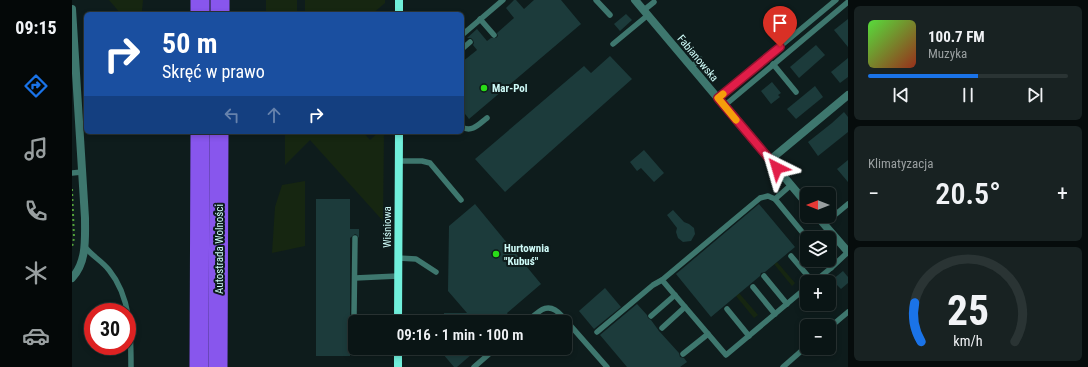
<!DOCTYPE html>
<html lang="pl">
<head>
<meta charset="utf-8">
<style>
	:root { --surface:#0a1515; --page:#182222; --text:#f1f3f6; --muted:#999fa0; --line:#2a3434; --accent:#1a73e8 }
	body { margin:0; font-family:"Roboto Condensed",sans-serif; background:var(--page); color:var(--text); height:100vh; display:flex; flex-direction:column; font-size:15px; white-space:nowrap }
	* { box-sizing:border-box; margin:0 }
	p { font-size:13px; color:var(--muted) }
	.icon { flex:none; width:22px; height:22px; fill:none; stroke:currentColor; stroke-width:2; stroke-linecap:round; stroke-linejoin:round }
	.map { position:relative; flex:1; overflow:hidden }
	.details { display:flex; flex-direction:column; gap:6px; padding:6px; background:#060c0c; width:240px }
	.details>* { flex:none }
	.guide { position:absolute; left:12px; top:12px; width:380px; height:122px; border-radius:6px; box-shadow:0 2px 6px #0003,0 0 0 1px var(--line); background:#1a4fa0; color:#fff; overflow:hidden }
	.needle { width:26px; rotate:270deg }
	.fabs { position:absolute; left:728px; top:187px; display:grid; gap:8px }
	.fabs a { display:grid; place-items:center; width:36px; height:36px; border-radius:6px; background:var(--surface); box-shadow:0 2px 6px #0003,0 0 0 1px var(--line); font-size:20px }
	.speed { position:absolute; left:12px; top:303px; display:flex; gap:8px; font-size:20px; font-weight:700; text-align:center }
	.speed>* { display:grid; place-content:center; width:52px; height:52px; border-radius:50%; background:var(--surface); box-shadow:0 2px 6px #0003,0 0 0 1px var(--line); line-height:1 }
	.speed .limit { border:6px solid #d22; background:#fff; color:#111 }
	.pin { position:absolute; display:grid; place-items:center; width:34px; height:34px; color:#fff; margin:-41px -17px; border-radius:50% 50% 50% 0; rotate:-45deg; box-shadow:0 0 4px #0007 }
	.pin .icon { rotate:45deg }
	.me { position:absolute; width:44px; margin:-22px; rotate:320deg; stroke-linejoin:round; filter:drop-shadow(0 0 3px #0008) }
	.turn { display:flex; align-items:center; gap:14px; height:84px; padding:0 12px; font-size:18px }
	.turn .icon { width:52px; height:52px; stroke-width:2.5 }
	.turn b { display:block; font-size:28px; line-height:34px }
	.lanes { display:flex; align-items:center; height:38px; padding:0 12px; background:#0003; justify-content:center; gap:20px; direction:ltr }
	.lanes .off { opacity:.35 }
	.big { font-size:30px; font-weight:600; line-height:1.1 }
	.details .card { flex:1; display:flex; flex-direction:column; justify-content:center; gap:6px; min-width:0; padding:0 14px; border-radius:6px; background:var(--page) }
	.details .dial { align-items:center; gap:0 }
	.dial svg { height:104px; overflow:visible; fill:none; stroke:var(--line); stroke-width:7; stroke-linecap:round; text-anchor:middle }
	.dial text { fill:var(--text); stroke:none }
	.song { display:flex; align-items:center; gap:12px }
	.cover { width:48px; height:48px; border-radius:6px; background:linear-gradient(135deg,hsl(110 70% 55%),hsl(10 70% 35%)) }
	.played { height:4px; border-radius:2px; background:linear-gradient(90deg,var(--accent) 55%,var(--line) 55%) }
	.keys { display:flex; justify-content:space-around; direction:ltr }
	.heat { display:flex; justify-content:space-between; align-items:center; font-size:22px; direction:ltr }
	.trip { position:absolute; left:276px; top:315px; width:224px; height:40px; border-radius:6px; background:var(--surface); box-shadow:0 2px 6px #0003,0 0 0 1px var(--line); font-weight:600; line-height:40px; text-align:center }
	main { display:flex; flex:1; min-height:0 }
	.tab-bar { display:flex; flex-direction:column; width:72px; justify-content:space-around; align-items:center; background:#040808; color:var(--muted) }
	.tab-bar .icon { width:28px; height:28px }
	.tab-bar .on { color:var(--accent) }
	.tab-bar b { font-size:18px; color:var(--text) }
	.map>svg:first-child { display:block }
	.green { fill:#162611 }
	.building { fill:#1c3b3b }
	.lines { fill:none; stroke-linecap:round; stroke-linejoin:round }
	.path { stroke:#54a33a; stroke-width:2; stroke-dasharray:2 3; stroke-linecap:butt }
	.lane { stroke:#3e776e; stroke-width:5.5 }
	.street { stroke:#3e776e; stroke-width:8 }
	.secondary { stroke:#70efdb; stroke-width:8 }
	.highway { stroke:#8856ed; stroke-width:19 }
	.route-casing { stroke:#92132f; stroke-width:10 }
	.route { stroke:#e11d48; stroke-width:7 }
	.slow { stroke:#f59e0b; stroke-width:7 }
	.poi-dot { fill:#29dc18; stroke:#0e1c1c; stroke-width:1.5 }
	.labels { text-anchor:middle; stroke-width:4; stroke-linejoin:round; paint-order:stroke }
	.street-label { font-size:11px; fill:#cefaf7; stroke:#0e1c1c }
	.poi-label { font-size:11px; font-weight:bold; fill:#cefaf7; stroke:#0e1c1c; text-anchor:start }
</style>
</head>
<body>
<main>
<nav class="tab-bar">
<b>09:15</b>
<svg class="icon on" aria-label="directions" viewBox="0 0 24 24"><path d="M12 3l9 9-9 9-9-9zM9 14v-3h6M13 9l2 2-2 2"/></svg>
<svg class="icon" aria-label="music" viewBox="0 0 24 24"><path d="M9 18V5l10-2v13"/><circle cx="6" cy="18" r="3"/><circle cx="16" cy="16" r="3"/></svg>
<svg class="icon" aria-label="phone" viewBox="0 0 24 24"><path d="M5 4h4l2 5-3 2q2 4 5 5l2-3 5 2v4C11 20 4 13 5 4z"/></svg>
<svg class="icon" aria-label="climate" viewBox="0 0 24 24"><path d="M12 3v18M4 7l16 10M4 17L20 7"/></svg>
<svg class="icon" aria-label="car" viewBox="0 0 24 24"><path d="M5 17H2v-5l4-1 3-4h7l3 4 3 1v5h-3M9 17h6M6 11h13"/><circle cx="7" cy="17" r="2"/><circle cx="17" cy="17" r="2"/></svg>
</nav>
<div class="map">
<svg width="776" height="367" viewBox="0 0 776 367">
	<rect width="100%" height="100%" fill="#0e1c1c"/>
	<!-- green -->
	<g class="green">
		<polygon points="37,0 71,0 70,11 49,14"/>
		<rect x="194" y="0" width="31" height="14"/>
		<polygon points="233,0 313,0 313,3 300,14 233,14"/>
		<polygon points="213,132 291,132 298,140 307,132 312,132 311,221 238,140 213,165"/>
		<polygon points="233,181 233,246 200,253 203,207 210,185"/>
		<polygon points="705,262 723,283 720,286 702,264"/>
		<polygon points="667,293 686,315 682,318 664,296"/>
	</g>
	<!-- building -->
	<g class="building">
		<polygon points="442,0 444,0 452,9 462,0 489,0 509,24 397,119 390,110 390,62 405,50 401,45 402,43 401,40 399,38 395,38 405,29 415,41 419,38 424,38 426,36 425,33 442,18 434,8"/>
		<polygon points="554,14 560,20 548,31 542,24"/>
		<polygon points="776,19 776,47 762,30"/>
		<polygon points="744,45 753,55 727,78 718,67"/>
		<polygon points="538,56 560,79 433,192 403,159 512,66 519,73"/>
		<polygon points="776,58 776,77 768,83 759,72"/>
		<polygon points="700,82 709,93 706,95 708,97 699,104 689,91"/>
		<polygon points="743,86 751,97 724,119 715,109"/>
		<polygon points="772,112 776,117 776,132 746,156 736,142 760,123"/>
		<polygon points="572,150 592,173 582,182 569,168 565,171 558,162"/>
		<polygon points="776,160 776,182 765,169"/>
		<polygon points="244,199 278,199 278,229 287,229 287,238 285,235 283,234 278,238 278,316 280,319 283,320 283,325 278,325 278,356 244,356"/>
		<polygon points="403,204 469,284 435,313 437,316 430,322 372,322 372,313 395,313 376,291 377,226"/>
		<polygon points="687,204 723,247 693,272 689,273 688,276 639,317 604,274"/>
		<polygon points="601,210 612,222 617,224 622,228 623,234 619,241 611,242 606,238 604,232 605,228 595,215"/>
		<polygon points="771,271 776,277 776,283 769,289 760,280"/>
		<polygon points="533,288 549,307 522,329 507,311"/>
		<polygon points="565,304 575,315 576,318 579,320 587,331 607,353 608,357 612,358 615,362 608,367 555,367 528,335"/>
		<polygon points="371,348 407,348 385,367 382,367 371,354"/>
	</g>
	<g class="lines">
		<!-- path -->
		<polyline class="path" points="0,189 2,238 0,247"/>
		<!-- lane -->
		<g class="lane">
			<polyline points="524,0 538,15"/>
			<polyline points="572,10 582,2"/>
			<polyline points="408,19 422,35"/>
			<polyline points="390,35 431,0"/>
			<polyline points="541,44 576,15"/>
			<polyline points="390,49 398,42"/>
			<polyline points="701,64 724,92"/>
			<polyline points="619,67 628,59"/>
			<polyline points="646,98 764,0"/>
			<polyline points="652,106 776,2"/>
			<path d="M390,127C400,133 407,124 415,118"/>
			<polyline points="327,161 350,161 358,163 389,200"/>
			<polyline points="0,173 10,172"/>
			<polyline points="719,185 703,199 735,238"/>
			<polyline points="703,199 696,196 688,198 590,280 654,355 735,287"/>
			<polyline points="752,224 776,204"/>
			<path d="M13,247C20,256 30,261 37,270C59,297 59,334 59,367"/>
			<polyline points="719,256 741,282"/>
			<polyline points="326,258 344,259 364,272"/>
			<polyline points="753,260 759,268 776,252"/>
			<polyline points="692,276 715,304"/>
			<polyline points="283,278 326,276"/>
			<polyline points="742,282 759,268"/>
			<polyline points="681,287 703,314"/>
			<polyline points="655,309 677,336"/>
			<polyline points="282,316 283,238"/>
			<polyline points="579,316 603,295"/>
			<polyline points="326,318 362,318"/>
			<path d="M455,322C467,311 476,300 490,316L535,367"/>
			<polyline points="590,328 613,307"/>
			<polyline points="757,328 776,312"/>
			<polyline points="525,332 581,285 590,280"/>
			<polyline points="611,354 636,334"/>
			<polyline points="402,367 424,348"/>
			<polyline points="711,367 735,346"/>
		</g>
		<!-- street -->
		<g class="street">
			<polyline points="563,0 735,204"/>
			<path d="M0,9L13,218C13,239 15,262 0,278"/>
			<polyline points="698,160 776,95"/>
			<polyline points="745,216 776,252"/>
		</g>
		<!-- secondary -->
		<g class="secondary">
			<polyline points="327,14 327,0"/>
			<polyline points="326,322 327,132"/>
			<polyline points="326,367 326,348"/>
		</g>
		<!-- highway -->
		<g class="highway">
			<polyline points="128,14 128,0"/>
			<polyline points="148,14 148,0"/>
			<polyline points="127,367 128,132"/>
			<polyline points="146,367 147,132"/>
		</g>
	</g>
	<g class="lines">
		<defs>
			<polyline id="route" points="705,168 646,98 708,47"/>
		</defs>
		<!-- route casing -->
		<use href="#route" class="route-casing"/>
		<!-- route -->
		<use href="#route" class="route"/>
		<!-- slow -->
		<polyline class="slow" points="651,94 646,98 664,120"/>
	</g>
	<!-- markers -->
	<g class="poi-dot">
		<circle cx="412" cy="88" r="4"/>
		<circle cx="424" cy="254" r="4"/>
	</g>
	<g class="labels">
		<!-- street labels -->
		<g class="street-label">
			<text transform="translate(626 58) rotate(50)" y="4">Fabianowska</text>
			<text transform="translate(315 227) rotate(-90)" y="4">Wiśniowa</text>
			<text transform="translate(147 249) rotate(-90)" y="4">Autostrada Wolności</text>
		</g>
		<!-- poi labels -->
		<g class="poi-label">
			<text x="420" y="92">Mar-Pol</text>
			<text x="432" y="252">Hurtownia<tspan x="432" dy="13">"Kubuś"</tspan></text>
		</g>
	</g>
</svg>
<div class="fabs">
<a><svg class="needle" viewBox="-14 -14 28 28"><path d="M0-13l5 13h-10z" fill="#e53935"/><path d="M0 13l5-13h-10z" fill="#999fa0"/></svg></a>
<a><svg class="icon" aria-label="layers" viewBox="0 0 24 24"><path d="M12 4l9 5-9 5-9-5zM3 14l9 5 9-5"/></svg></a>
<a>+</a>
<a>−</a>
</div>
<div class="speed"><div class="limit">30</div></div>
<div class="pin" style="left:708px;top:47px;background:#d93025"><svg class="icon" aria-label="arrive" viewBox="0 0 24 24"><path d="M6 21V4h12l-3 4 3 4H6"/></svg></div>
<svg class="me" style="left:705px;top:168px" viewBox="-20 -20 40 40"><path d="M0-17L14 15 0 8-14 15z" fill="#e11d48" stroke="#fff" stroke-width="4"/></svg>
<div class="trip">09:16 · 1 min · 100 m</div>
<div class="guide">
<div class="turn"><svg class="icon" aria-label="right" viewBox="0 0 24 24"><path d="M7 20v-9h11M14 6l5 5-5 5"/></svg><div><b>50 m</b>Skręć w prawo</div></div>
<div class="lanes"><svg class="icon off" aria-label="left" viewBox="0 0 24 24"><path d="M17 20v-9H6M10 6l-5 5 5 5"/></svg><svg class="icon off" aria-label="ahead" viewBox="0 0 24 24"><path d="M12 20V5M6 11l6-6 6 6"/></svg><svg class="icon" aria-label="right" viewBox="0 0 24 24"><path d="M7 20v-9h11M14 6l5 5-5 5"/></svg></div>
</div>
</div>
<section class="details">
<div class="card">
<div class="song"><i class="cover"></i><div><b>100.7 FM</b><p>Muzyka</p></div></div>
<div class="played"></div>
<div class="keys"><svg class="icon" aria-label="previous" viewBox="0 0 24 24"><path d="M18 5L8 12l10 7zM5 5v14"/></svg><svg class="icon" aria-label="pause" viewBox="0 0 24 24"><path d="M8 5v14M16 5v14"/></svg><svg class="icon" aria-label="next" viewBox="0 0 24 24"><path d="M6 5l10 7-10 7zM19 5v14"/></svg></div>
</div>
<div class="card"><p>Klimatyzacja</p>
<div class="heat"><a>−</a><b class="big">20.5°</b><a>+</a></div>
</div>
<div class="card dial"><svg viewBox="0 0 100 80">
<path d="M14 69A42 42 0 1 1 86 69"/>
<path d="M14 69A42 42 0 0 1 9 39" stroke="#1a73e8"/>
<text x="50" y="56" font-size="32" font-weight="700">25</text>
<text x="50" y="72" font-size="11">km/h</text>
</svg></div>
</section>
</main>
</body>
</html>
